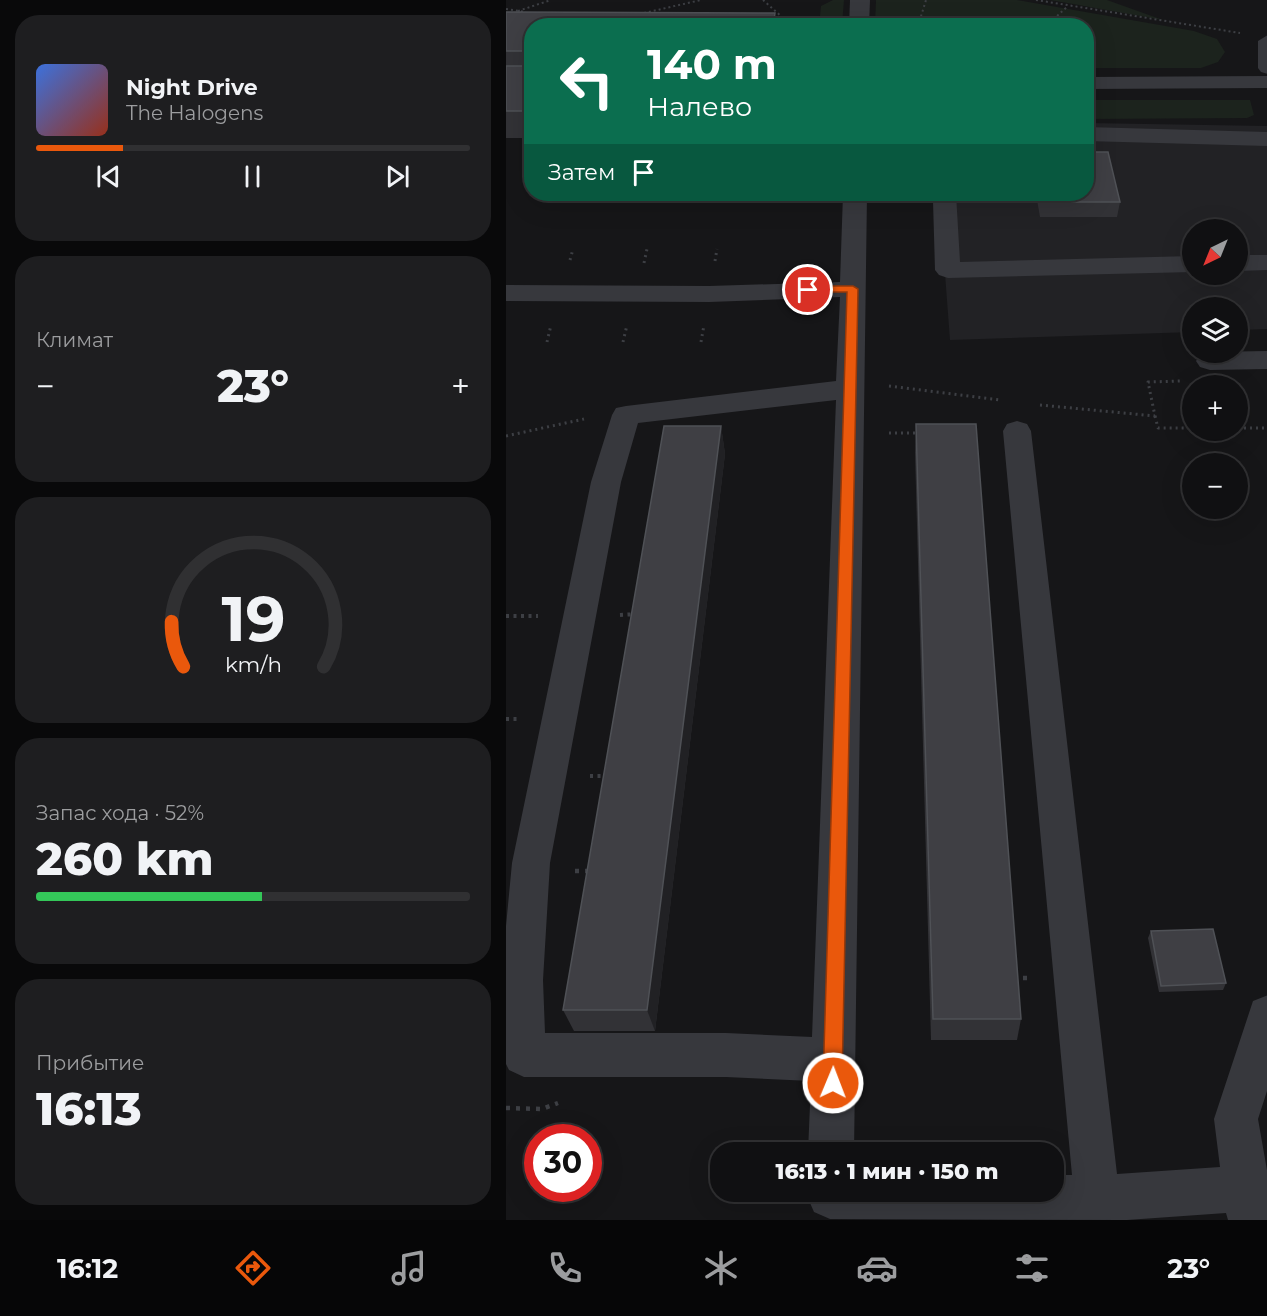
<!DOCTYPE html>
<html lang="ru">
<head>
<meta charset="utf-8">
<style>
	:root { --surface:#101012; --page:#1e1e20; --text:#f1f3f6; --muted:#9c9d9f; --line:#303032; --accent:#ea580c }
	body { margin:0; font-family:Montserrat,sans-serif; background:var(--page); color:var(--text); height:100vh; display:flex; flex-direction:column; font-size:22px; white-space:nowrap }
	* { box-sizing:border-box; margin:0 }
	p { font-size:20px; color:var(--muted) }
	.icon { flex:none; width:33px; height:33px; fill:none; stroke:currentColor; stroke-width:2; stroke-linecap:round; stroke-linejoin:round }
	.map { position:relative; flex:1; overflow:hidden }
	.panel { display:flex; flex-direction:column; gap:15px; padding:15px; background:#09090a; width:506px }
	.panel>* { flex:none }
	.hud { position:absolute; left:18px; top:18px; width:570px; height:183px; border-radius:24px; box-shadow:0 6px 24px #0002,0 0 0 2px var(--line); background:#0b6e4f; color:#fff; overflow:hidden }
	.needle { width:39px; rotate:223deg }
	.buttons { position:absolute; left:676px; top:219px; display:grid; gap:12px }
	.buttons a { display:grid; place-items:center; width:66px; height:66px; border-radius:50%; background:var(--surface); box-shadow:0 6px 24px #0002,0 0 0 2px var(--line); font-size:30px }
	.speed { position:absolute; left:18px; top:1124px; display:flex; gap:12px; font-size:30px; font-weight:700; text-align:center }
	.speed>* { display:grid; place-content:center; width:78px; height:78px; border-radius:50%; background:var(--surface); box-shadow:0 6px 24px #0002,0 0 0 2px var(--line); line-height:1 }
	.speed .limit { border:9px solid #d22; background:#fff; color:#111 }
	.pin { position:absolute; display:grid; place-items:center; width:51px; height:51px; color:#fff; margin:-26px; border:3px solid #fff; border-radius:50%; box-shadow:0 2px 6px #0007 }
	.me { position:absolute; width:66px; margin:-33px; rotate:1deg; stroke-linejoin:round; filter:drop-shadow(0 0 4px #0008) }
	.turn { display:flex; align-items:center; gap:21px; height:126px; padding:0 24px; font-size:27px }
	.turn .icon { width:78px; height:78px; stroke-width:2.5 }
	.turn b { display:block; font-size:42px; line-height:51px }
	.then { display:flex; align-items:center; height:57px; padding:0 24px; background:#0003; gap:12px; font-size:22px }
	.big { font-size:45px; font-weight:800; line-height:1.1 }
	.panel .tile { flex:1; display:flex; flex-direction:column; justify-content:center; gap:9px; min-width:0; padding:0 21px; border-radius:24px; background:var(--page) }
	.panel .dial { align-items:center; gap:0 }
	.dial svg { height:156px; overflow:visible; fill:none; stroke:var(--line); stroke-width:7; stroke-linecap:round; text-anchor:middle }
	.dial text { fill:var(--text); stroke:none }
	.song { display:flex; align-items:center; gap:18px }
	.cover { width:72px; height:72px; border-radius:9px; background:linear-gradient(135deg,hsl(220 70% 55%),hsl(10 70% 35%)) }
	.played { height:6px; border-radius:3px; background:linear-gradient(90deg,var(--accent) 20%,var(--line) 20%) }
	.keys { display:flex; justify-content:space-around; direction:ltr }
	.heat { display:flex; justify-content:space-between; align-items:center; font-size:33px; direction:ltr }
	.charge { height:9px; border-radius:4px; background:linear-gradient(90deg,#34c759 52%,var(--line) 0) }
	.trip { position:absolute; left:204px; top:1142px; width:354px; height:60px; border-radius:24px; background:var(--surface); box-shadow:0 6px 24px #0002,0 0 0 2px var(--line); font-weight:800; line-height:60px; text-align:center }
	.menu { display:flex; height:96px; justify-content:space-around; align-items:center; background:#060607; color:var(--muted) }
	.menu .icon { width:42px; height:42px }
	.menu .on { color:var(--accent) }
	.menu b { font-size:27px; color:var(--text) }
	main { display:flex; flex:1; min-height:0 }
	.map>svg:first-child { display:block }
	.built { fill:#222225; fill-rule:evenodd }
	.green { fill:#1c231d }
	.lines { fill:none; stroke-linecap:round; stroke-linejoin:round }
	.path-far3 { stroke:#3d3f44; stroke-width:2; stroke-dasharray:2 3; stroke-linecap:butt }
	.path-far2 { stroke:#3d3f44; stroke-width:3; stroke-dasharray:2 4; stroke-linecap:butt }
	.path-far1 { stroke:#3d3f44; stroke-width:4; stroke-dasharray:3 4.5; stroke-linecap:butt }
	.path { stroke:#3d3f44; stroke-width:4.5; stroke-dasharray:4 6; stroke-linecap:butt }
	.minor { fill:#37383d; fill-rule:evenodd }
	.wall { fill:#323236 }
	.shaded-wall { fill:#212124 }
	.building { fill:#3f3f44; stroke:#4f5156; stroke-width:1.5 }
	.route { fill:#ea580c; stroke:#983908; stroke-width:1.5 }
</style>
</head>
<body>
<main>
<section class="panel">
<div class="tile">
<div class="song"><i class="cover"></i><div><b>Night Drive</b><p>The Halogens</p></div></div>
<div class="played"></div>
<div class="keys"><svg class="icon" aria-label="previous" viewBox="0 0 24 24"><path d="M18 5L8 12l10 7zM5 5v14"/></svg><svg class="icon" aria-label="pause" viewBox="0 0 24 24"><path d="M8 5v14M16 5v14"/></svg><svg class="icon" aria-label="next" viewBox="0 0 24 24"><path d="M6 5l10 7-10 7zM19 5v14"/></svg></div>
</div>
<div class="tile"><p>Климат</p>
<div class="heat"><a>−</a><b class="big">23°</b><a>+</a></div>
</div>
<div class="tile dial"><svg viewBox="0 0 100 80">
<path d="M14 69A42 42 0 1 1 86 69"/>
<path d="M14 69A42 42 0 0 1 8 46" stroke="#ea580c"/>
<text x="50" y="56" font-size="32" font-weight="700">19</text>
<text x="50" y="72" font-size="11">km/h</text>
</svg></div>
<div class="tile"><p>Запас хода · 52%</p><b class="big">260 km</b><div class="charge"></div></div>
<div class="tile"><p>Прибытие</p><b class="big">16:13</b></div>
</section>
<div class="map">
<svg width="762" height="1220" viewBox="0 0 762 1220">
	<rect width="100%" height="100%" fill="#161618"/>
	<!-- built -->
	<path class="built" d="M581,123L761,126V329L732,330V308H687V332L444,340L433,194H580ZM687,230H732V274H687Z"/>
	<!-- green -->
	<g class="green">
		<polygon points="327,0 338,0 336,25 313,25 315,6"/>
		<polygon points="370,0 511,0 688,31 711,39 719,52 712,62 695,68 581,68 580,26 369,25"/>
		<polygon points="544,0 601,0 657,20"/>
		<polygon points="581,100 744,100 748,115 741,118 581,119"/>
	</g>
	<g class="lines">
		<!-- path-far3 -->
		<g class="path-far3">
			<polyline points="257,0 286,26"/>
			<polyline points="530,0 734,33"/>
			<polyline points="0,9 20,12"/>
			<polyline points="12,11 45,0"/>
			<polyline points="138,13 195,0"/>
			<polyline points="412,26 420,0"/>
			<polyline points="540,26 562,6"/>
		</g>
		<!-- path-far2 -->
		<g class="path-far2">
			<polyline points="64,260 67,249"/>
			<polyline points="209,261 211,249"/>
			<polyline points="138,263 141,249"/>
			<polyline points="41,342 45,325"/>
			<polyline points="117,342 121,325"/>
			<polyline points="195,342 198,325"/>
			<polyline points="383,386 494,400"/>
			<polyline points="534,405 649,416 642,382 674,381"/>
			<polyline points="649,416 652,428 687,428"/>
			<polyline points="732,428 762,428"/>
			<polyline points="383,433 414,433"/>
			<polyline points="0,436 78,419"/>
		</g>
		<!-- path-far1 -->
		<g class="path-far1">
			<polyline points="114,615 131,614"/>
			<polyline points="0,616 32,616"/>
			<polyline points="0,719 11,719"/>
			<polyline points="84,776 100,776"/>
		</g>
		<!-- path -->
		<g class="path">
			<polyline points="69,871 85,871"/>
			<polyline points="507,978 524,978"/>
			<polyline points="0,1108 36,1109 52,1103"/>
		</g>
		<!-- minor -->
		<g class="minor">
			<polygon points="344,0 364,0 363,26 343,26"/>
			<polygon points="762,35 762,74 755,72 752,68 752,41"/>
			<polygon points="762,76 762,88 580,89 580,77"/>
			<polygon points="580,127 762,132 762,146 580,141"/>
			<path d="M337,194H361L348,1152H302L305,1081L220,1077H18L3,1070L0,1064V926L6,863L85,482L106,415L110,408L120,406L330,381L334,297L203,302L0,301V285L203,286L334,282ZM330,400L306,1037L220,1033H39L37,980L44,863L115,482L132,423Z"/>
			<polygon points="365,194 450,194 454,262 687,256 687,272 442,278 433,275 429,270 427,201 369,199"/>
			<polygon points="732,255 762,255 762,270 732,271"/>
			<polygon points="762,351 762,369 704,370 694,367 690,361 694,355 703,352"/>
			<polygon points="511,421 521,424 525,431 611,1174 714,1167 708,1119 747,1001 762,995 762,1088 752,1119 762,1176 762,1220 722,1220 720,1213 621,1220 324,1219 308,1212 301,1196 303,1191 548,1191 548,1175 566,1175 497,431 501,424"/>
		</g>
	</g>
	<!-- wall -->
	<g class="wall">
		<polygon points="0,12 26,26 26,138 0,138"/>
		<polygon points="530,194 580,194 614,202 611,217 534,217"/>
		<polygon points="410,424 515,1019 511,1040 425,1040 409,452"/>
		<polygon points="215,426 219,454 149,1031 68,1031 57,1010"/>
		<polygon points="645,931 720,983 717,990 653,992 642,938"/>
	</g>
	<!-- shaded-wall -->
	<g class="shaded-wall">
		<polygon points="269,13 270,26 267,26"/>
		<polygon points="215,426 219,454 149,1031 141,1010"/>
	</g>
	<!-- building -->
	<g class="building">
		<polygon points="0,12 269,13 267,26 26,26 26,111 0,111 0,66 22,66 22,51 0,51"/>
		<polygon points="580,152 602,152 614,202 536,202 534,194 580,194"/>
		<polygon points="410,424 470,424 515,1019 427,1019"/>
		<polygon points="158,426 215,426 141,1010 57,1010"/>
		<polygon points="707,929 720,983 655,986 645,931"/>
	</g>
	<!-- route -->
	<polygon class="route" points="302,286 347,286 352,289 336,1083 333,1089 327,1092 320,1089 317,1083 341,292 299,292 297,290"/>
</svg>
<div class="buttons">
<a><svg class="needle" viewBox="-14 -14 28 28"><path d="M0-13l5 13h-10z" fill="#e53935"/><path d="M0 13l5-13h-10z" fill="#9c9d9f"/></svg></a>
<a><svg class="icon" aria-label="layers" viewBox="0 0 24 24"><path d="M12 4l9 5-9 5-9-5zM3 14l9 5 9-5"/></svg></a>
<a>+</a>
<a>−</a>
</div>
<div class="speed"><div class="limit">30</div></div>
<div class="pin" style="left:302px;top:290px;background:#d93025"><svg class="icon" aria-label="arrive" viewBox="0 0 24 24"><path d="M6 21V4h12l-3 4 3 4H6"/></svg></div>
<svg class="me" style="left:327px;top:1083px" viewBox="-20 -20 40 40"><circle r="17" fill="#ea580c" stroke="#fff" stroke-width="3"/><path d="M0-11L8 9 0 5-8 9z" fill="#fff"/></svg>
<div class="trip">16:13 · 1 мин · 150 m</div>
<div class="hud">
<div class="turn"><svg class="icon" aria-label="left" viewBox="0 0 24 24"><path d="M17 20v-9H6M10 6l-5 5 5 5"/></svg><div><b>140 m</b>Налево</div></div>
<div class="then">Затем<svg class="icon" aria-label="arrive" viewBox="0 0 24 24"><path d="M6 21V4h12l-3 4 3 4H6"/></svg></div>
</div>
</div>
</main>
<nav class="menu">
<b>16:12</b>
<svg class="icon on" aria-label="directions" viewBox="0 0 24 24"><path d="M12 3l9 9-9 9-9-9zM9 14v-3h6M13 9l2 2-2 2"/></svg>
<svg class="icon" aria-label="music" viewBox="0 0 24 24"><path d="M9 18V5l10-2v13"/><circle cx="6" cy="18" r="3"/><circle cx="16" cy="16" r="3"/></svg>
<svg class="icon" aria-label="phone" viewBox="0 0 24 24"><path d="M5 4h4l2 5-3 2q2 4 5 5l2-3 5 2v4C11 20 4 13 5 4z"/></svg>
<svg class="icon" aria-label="climate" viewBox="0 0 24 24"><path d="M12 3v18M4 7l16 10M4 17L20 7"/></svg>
<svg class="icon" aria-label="car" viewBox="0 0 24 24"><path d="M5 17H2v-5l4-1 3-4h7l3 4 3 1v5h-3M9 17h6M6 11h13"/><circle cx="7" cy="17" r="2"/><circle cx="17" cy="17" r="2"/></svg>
<svg class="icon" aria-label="filters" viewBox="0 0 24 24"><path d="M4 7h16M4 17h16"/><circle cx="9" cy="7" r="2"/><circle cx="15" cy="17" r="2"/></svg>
<b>23°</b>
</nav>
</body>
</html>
